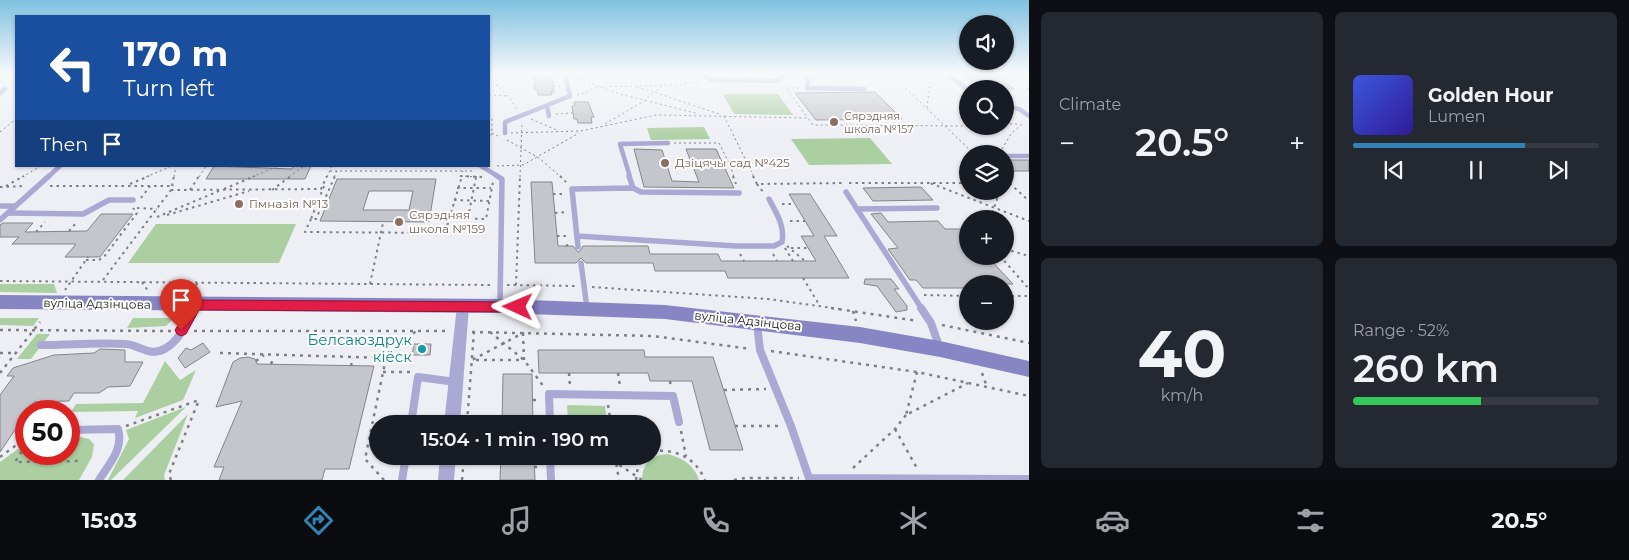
<!DOCTYPE html>
<html lang="en">
<head>
<meta charset="utf-8">
<style>
	:root { --surface:#171b24; --page:#242831; --text:#f1f3f6; --muted:#9ea1a6; --line:#363941; --accent:#3382b4 }
	body { margin:0; font-family:Montserrat,sans-serif; background:var(--page); color:var(--text); height:100vh; display:flex; flex-direction:column; font-size:19px; white-space:nowrap }
	* { box-sizing:border-box; margin:0 }
	p { font-size:16px; color:var(--muted) }
	.icon { flex:none; width:28px; height:28px; fill:none; stroke:currentColor; stroke-width:2; stroke-linecap:round; stroke-linejoin:round }
	.map { position:relative; flex:1; overflow:hidden }
	.details { display:flex; flex-direction:column; gap:12px; padding:12px; background:#0d0f14; width:600px }
	.details>* { flex:none }
	.guide { position:absolute; left:15px; top:15px; width:475px; height:152px; border-radius:0px; box-shadow:0 1px 4px #0004; background:#1a4fa0; color:#fff; overflow:hidden }
	.tools { position:absolute; left:959px; top:15px; display:grid; gap:10px }
	.tools a { display:grid; place-items:center; width:55px; height:55px; border-radius:50%; background:var(--surface); box-shadow:0 1px 4px #0004; font-size:25px }
	.speed { position:absolute; left:15px; top:400px; display:flex; gap:10px; font-size:25px; font-weight:700; text-align:center }
	.speed>* { display:grid; place-content:center; width:65px; height:65px; border-radius:50%; background:var(--surface); box-shadow:0 1px 4px #0004; line-height:1 }
	.speed .limit { border:8px solid #d22; background:#fff; color:#111 }
	.pin { position:absolute; display:grid; place-items:center; width:42px; height:42px; color:#fff; margin:-51px -21px; border-radius:50% 50% 50% 0; rotate:-45deg; box-shadow:0 0 5px #0007 }
	.pin .icon { rotate:45deg }
	.me { position:absolute; width:55px; margin:-28px; rotate:271deg; stroke-linejoin:round; filter:drop-shadow(0 0 4px #0008) }
	.turn { display:flex; align-items:center; gap:18px; height:105px; padding:0 25px; font-size:22px }
	.turn .icon { width:65px; height:65px; stroke-width:2.5 }
	.turn b { display:block; font-size:35px; line-height:42px }
	.then { display:flex; align-items:center; height:48px; padding:0 25px; background:#0003; gap:10px; font-size:19px }
	.big { font-size:38px; font-weight:600; line-height:1.1 }
	.details .card { flex:1; display:flex; flex-direction:column; justify-content:center; gap:8px; min-width:0; padding:0 18px; border-radius:8px; background:var(--page) }
	.details .dial { align-items:center; gap:0 }
	.dial b { font-size:65px; line-height:1 }
	.song { display:flex; align-items:center; gap:15px }
	.cover { width:60px; height:60px; border-radius:8px; background:linear-gradient(135deg,hsl(230 70% 55%),hsl(250 70% 35%)) }
	.played { height:5px; border-radius:2px; background:linear-gradient(90deg,var(--accent) 70%,var(--line) 70%) }
	.keys { display:flex; justify-content:space-around; direction:ltr }
	.heat { display:flex; justify-content:space-between; align-items:center; font-size:28px; direction:ltr }
	.charge { height:8px; border-radius:4px; background:linear-gradient(90deg,#34c759 52%,var(--line) 0) }
	.details .tiles { flex:1; display:grid; gap:12px; grid-template-columns:repeat(2,1fr) }
	.trip { position:absolute; left:369px; top:415px; width:292px; height:50px; border-radius:25px; background:var(--surface); box-shadow:0 1px 4px #0004; font-weight:600; line-height:50px; text-align:center }
	.tab-bar { display:flex; height:80px; justify-content:space-around; align-items:center; background:#090b0e; color:var(--muted) }
	.tab-bar .icon { width:35px; height:35px }
	.tab-bar .on { color:var(--accent) }
	.tab-bar b { font-size:22px; color:var(--text) }
	main { display:flex; flex:1; min-height:0 }
	.map>svg:first-child { display:block }
	.green { fill:#abcfa1 }
	.building { fill:#c5c6cc; stroke:#84858b; fill-rule:evenodd }
	.lines { fill:none; stroke-linecap:round; stroke-linejoin:round }
	.path-far2 { stroke:#7f8084; stroke-width:1; stroke-dasharray:2 3; stroke-linecap:butt }
	.path-far1 { stroke:#7f8084; stroke-width:2; stroke-dasharray:2.5 4; stroke-linecap:butt }
	.path { stroke:#7f8084; stroke-width:2.5; stroke-dasharray:3 5; stroke-linecap:butt }
	.lane-far2 { stroke:#a9a9d4; stroke-width:4.5 }
	.lane-far1 { stroke:#a9a9d4; stroke-width:5.5 }
	.lane { stroke:#a9a9d4; stroke-width:8 }
	.street { fill:#a9a9d4; fill-rule:evenodd }
	.secondary { fill:#8885c5; fill-rule:evenodd }
	.route { fill:#e11d48; stroke:#92132f }
	.education-dot { fill:#8d6e63; stroke:#fff; stroke-width:2 }
	.culture-dot { fill:#0f9aa8; stroke:#fff; stroke-width:2 }
	.labels { text-anchor:middle; stroke-width:4; stroke-linejoin:round; paint-order:stroke }
	.far-education-label { font-size:11px; fill:#785e54; stroke:#fff; text-anchor:start }
	.education-label { font-size:12px; fill:#785e54; stroke:#fff; text-anchor:start }
	.street-label { font-size:12px; fill:#19191b; stroke:#fff }
	.near-culture-label { font-size:15px; fill:#0d838f; stroke:#fff; text-anchor:end }
</style>
</head>
<body>
<main>
<div class="map">
<svg width="1029" height="480" viewBox="0 0 1029 480">
	<rect width="100%" height="100%" fill="#edeff5"/>
	<!-- green -->
	<g class="green">
		<polygon points="723,94 778,94 793,115 734,114"/>
		<polygon points="704,127 710,139 651,140 647,128"/>
		<polygon points="870,138 892,164 809,165 791,139"/>
		<polygon points="156,224 296,224 279,263 128,263"/>
		<polygon points="0,284 54,284 57,293 0,292"/>
		<polygon points="0,318 39,318 33,326 0,325"/>
		<polygon points="133,318 174,318 166,326 127,328"/>
		<polygon points="37,334 50,334 31,359 17,359"/>
		<polygon points="165,361 180,380 196,370 183,400 135,418 138,411 71,412 76,404 143,403"/>
		<polygon points="567,405 605,406 607,424 568,424"/>
		<polygon points="186,407 111,480 108,480 129,439 126,430"/>
		<polygon points="188,414 164,475 165,480 123,480"/>
		<polygon points="81,437 89,439 94,444 92,457 79,480 0,480 0,462 18,449 26,448 26,454 69,454 69,439"/>
		<path d="M668,454C683,458 694,465 699,480H642C642,463 652,455 668,454Z"/>
	</g>
	<!-- building -->
	<g class="building">
		<polygon points="962,74 994,74 1014,89 980,89"/>
		<polygon points="534,77 550,77 550,81 553,81 554,92 551,92 552,95 538,95 538,90 535,90"/>
		<polygon points="875,92 902,119 816,120 795,93"/>
		<polygon points="574,102 588,102 594,117 591,117 592,123 578,123 577,119 574,119 572,106 575,106"/>
		<polygon points="634,149 662,150 672,181 699,182 686,149 716,149 734,188 644,187"/>
		<polygon points="1005,160 1029,160 1029,171 1010,171 1005,167"/>
		<polygon points="214,166 292,169 293,166 311,166 305,179 206,179"/>
		<path d="M337,179H436L429,222L320,221ZM369,191H413L409,210H363Z"/>
		<polygon points="531,182 552,182 558,246 573,246 578,252 581,250 583,246 648,246 650,254 718,254 721,261 816,261 801,236 814,236 789,194 810,194 837,236 824,236 849,278 728,278 725,271 655,271 653,263 586,263 581,258 576,263 535,263"/>
		<polygon points="921,187 933,200 873,201 863,188"/>
		<polygon points="881,213 888,222 938,221 945,229 963,229 968,234 968,256 987,256 1013,284 968,284 968,288 923,288 916,280 910,280 888,249 898,248 871,214"/>
		<polygon points="101,214 133,214 100,257 65,257 76,244 12,244 19,237 0,237 0,225 3,223 33,223 25,232 87,231"/>
		<polygon points="865,279 891,279 899,289 894,289 907,306 907,310 896,312 877,286 864,284"/>
		<polygon points="203,343 210,352 185,368 178,358 186,348 191,350"/>
		<polygon points="414,344 431,344 430,355 412,355"/>
		<polygon points="100,349 125,350 125,362 143,362 130,386 108,387 99,393 74,393 69,401 34,402 0,452 0,395 14,376 7,376 13,368 54,355 94,353"/>
		<polygon points="538,350 644,350 645,357 713,357 743,450 710,450 692,381 650,381 648,373 539,373"/>
		<polygon points="248,357 255,359 257,364 374,366 349,469 325,469 322,480 219,480 224,467 214,467 242,401 216,407 233,362 240,358"/>
		<polygon points="503,374 532,374 533,424 502,424"/>
		<polygon points="501,456 534,456 535,480 500,480"/>
	</g>
	<g class="lines">
		<!-- path-far2 -->
		<g class="path-far2">
			<polyline points="496,74 497,86"/>
			<polyline points="891,74 974,154"/>
			<polyline points="1014,74 1029,84"/>
			<polyline points="489,77 508,96 517,109"/>
			<polyline points="574,77 620,94 699,114"/>
			<polyline points="4,78 11,74"/>
			<polyline points="553,86 561,86"/>
			<polyline points="637,87 654,92 664,85 670,74"/>
			<polyline points="799,88 786,88 808,118"/>
			<polyline points="1027,88 1029,89"/>
			<polyline points="489,95 508,96"/>
			<polyline points="577,95 588,92 595,87 680,85 697,82"/>
			<polyline points="927,108 931,74"/>
			<polyline points="556,114 573,113"/>
			<polyline points="489,115 492,118 492,133 489,140"/>
			<polyline points="724,116 754,177"/>
			<polyline points="531,119 559,131"/>
			<polyline points="605,124 644,101 654,92 719,114"/>
			<polyline points="1005,124 1020,124"/>
			<polyline points="0,132 16,119"/>
			<polyline points="492,133 498,136"/>
			<polyline points="511,133 581,131 656,115 808,118 813,125 968,126"/>
			<polyline points="507,140 539,158 561,177"/>
			<polyline points="674,143 719,143 730,165 748,165"/>
			<polyline points="1002,149 1011,134 1024,122"/>
			<polyline points="730,165 734,177"/>
			<polyline points="497,166 523,165 579,133"/>
			<polyline points="330,171 474,171"/>
			<polyline points="460,176 483,177"/>
			<polyline points="22,177 41,166"/>
			<polyline points="146,177 172,166"/>
			<polyline points="174,177 176,166"/>
			<polyline points="199,177 206,166"/>
			<polyline points="252,177 278,166"/>
			<polyline points="289,177 304,166"/>
			<polyline points="327,177 332,166"/>
			<polyline points="334,177 337,171"/>
			<polyline points="461,177 463,171"/>
			<polyline points="520,177 522,123"/>
		</g>
		<!-- path-far1 -->
		<g class="path-far1">
			<polyline points="460,176 483,177"/>
			<polyline points="560,176 566,182"/>
			<polyline points="733,176 736,184"/>
			<polyline points="753,176 757,184 845,183"/>
			<polyline points="1005,179 1029,201"/>
			<polyline points="849,183 930,183"/>
			<polyline points="968,183 930,183 1029,221"/>
			<polyline points="130,184 149,176"/>
			<polyline points="757,184 763,192"/>
			<polyline points="6,186 24,176"/>
			<polyline points="50,186 174,186"/>
			<polyline points="324,186 311,219 316,219 335,176"/>
			<polyline points="0,187 25,186"/>
			<polyline points="457,188 491,188"/>
			<polyline points="224,189 255,176"/>
			<polyline points="171,190 321,189 327,176"/>
			<polyline points="190,190 199,176"/>
			<polyline points="272,190 291,176"/>
			<polyline points="553,194 565,194"/>
			<polyline points="141,198 150,186"/>
			<polyline points="454,200 489,201"/>
			<polyline points="782,204 794,204"/>
			<polyline points="137,208 157,209"/>
			<polyline points="555,213 567,212"/>
			<polyline points="167,215 249,191"/>
			<polyline points="157,217 219,191"/>
			<polyline points="449,218 486,219 493,182"/>
			<polyline points="468,218 476,177"/>
			<polyline points="311,219 305,232 445,233 462,176"/>
			<polyline points="990,219 1000,191"/>
			<polyline points="790,221 805,221"/>
			<polyline points="69,231 77,222"/>
			<polyline points="36,232 45,222"/>
			<polyline points="557,236 569,236"/>
			<polyline points="566,246 570,243"/>
			<polyline points="787,246 805,261"/>
			<polyline points="785,248 793,261"/>
			<polyline points="791,248 808,248"/>
			<polyline points="1005,249 1029,256"/>
			<polyline points="740,254 744,261"/>
			<polyline points="773,254 777,261"/>
			<polyline points="1000,256 1029,289"/>
			<polyline points="86,260 99,260 104,257 137,213 133,208"/>
			<polyline points="803,278 820,306"/>
			<polyline points="103,280 171,190 174,176"/>
			<polyline points="0,281 493,285"/>
			<polyline points="142,282 148,291"/>
			<polyline points="370,284 383,223"/>
			<polyline points="507,285 575,286"/>
			<polyline points="516,285 520,176"/>
			<polyline points="592,287 768,299 840,309"/>
			<polyline points="65,290 88,257"/>
			<polyline points="193,291 198,282"/>
			<polyline points="924,295 968,296"/>
			<polyline points="1005,296 1029,296"/>
		</g>
		<!-- path -->
		<g class="path">
			<polyline points="831,308 918,321"/>
			<polyline points="853,311 856,321"/>
			<polyline points="942,325 1029,343"/>
			<polyline points="0,330 172,331"/>
			<polyline points="194,331 449,331"/>
			<polyline points="472,332 653,336 751,349"/>
			<polyline points="490,332 524,360 544,387"/>
			<polygon points="523,333 524,360 472,360"/>
			<polyline points="771,351 917,372 1029,396"/>
			<polyline points="0,353 15,353"/>
			<polyline points="220,353 386,358"/>
			<polyline points="256,361 264,355"/>
			<polyline points="271,364 274,357"/>
			<polyline points="351,366 353,358"/>
			<polyline points="383,372 411,372"/>
			<polyline points="917,372 906,415 968,383"/>
			<polyline points="0,373 40,322"/>
			<polyline points="569,373 570,386"/>
			<polyline points="618,373 620,386"/>
			<polyline points="982,373 987,387"/>
			<polyline points="670,381 671,388"/>
			<polyline points="724,390 766,389"/>
			<polyline points="533,400 540,400"/>
			<polyline points="608,405 611,424"/>
			<polyline points="467,422 474,332"/>
			<polyline points="126,426 199,400"/>
			<polyline points="735,426 780,426"/>
			<polyline points="895,429 918,470"/>
			<polyline points="681,431 686,456"/>
			<polyline points="26,445 15,462 79,461"/>
			<path d="M652,451C676,449 695,457 705,480"/>
			<polyline points="606,456 642,480"/>
			<polyline points="615,456 619,480"/>
			<polyline points="0,457 26,438"/>
			<polyline points="534,467 542,467"/>
			<polyline points="853,468 895,429 906,415"/>
			<polyline points="171,480 169,474 199,400"/>
			<polyline points="384,480 365,459 386,358 416,331"/>
			<polyline points="462,480 464,456"/>
			<polyline points="636,480 638,466 645,456"/>
			<polyline points="734,480 745,478 799,478"/>
		</g>
		<!-- lane-far2 -->
		<g class="lane-far2">
			<polyline points="700,74 712,80 776,81 783,77 784,74"/>
			<polyline points="804,74 808,81 807,88 864,89"/>
			<polyline points="948,74 968,90"/>
			<polyline points="0,93 5,89"/>
			<polyline points="1005,93 1007,93"/>
			<polyline points="547,106 549,116"/>
			<polyline points="1010,107 1019,109 1029,116"/>
			<polyline points="505,133 505,122 570,96 565,74"/>
			<polyline points="1005,156 1029,156"/>
			<polyline points="481,166 499,177"/>
			<polyline points="48,177 60,166"/>
			<polyline points="630,177 620,144 668,143"/>
		</g>
		<!-- lane-far1 -->
		<g class="lane-far1">
			<polyline points="497,176 502,179 500,304"/>
			<polyline points="629,176 633,188"/>
			<polyline points="846,192 857,209"/>
			<polyline points="0,206 14,206"/>
			<polyline points="8,213 83,214 109,200 133,200"/>
			<polyline points="0,220 49,176"/>
			<path d="M577,236L736,246H774L782,242C785,225 776,213 769,199"/>
			<polyline points="578,247 572,189 633,188 641,192 739,193"/>
			<polyline points="581,263 587,308"/>
			<polyline points="194,309 196,305"/>
			<polyline points="922,309 857,209 937,208"/>
		</g>
		<!-- lane -->
		<g class="lane">
			<polyline points="921,308 931,323 939,346"/>
			<polyline points="757,324 760,350 791,426 809,478 1029,479"/>
			<path d="M41,345C69,345 98,342 126,344C140,345 150,358 166,348C180,340 187,322 194,308"/>
			<polyline points="411,424 418,377 456,382"/>
			<polyline points="550,424 549,394 673,396 679,422"/>
			<path d="M69,430L118,429C124,449 109,464 99,480"/>
			<polyline points="550,456 551,480"/>
			<polyline points="402,480 406,456"/>
		</g>
		<!-- street -->
		<g class="street">
			<polygon points="463,301 467,303 469,306 460,424 444,424 457,306 459,303"/>
			<polygon points="440,456 456,456 454,480 438,480"/>
		</g>
		<!-- secondary -->
		<polygon class="secondary" points="0,295 501,299 665,305 860,327 940,341 1029,361 1029,377 940,357 860,343 665,319 501,313 0,309"/>
	</g>
	<!-- sky -->
	<linearGradient id="sky" x2="0" y2="1"><stop stop-color="#80c1e1"/><stop offset="0.52" stop-color="#f7f8fa"/><stop offset="1" stop-color="#f7f8fa" stop-opacity="0"/></linearGradient>
	<rect width="1029" height="141" fill="url(#sky)"/>
	<!-- route -->
	<polygon class="route" points="196,300 518,302 522,303 524,307 522,310 518,312 199,310 186,334 181,336 177,334 175,330 177,327 191,302"/>
	<!-- markers -->
	<g class="education-dot">
		<circle cx="834" cy="122" r="5"/>
		<circle cx="665" cy="163" r="5"/>
		<circle cx="239" cy="204" r="5"/>
		<circle cx="399" cy="222" r="5"/>
	</g>
	<circle class="culture-dot" cx="422" cy="349" r="5"/>
	<g class="labels">
		<!-- far-education labels -->
		<g class="far-education-label">
			<text x="844" y="120">Сярэдняя<tspan x="844" dy="13">школа №157</tspan></text>
		</g>
		<!-- education labels -->
		<g class="education-label">
			<text x="675" y="167">Дзіцячы сад №425</text>
			<text x="249" y="208">Гімназія №13</text>
			<text x="409" y="219">Сярэдняя<tspan x="409" dy="14">школа №159</tspan></text>
		</g>
		<!-- street labels -->
		<g class="street-label">
			<text transform="translate(97 304) rotate(1)" y="4">вуліца Адзінцова</text>
			<text transform="translate(748 321) rotate(6)" y="4">вуліца Адзінцова</text>
		</g>
		<!-- near-culture labels -->
		<g class="near-culture-label">
			<text x="412" y="345">Белсаюздрук<tspan x="412" dy="17">кіёск</tspan></text>
		</g>
	</g>
</svg>
<div class="tools">
<a><svg class="icon" aria-label="sound" viewBox="0 0 24 24"><path d="M4 9h4l5-4v14l-5-4H4zM17 9q2 3 0 6"/></svg></a>
<a><svg class="icon" aria-label="search" viewBox="0 0 24 24"><circle cx="10" cy="10" r="6"/><path d="M15 15l6 6"/></svg></a>
<a><svg class="icon" aria-label="layers" viewBox="0 0 24 24"><path d="M12 4l9 5-9 5-9-5zM3 14l9 5 9-5"/></svg></a>
<a>+</a>
<a>−</a>
</div>
<div class="speed"><div class="limit">50</div></div>
<div class="pin" style="left:181px;top:330px;background:#d93025"><svg class="icon" aria-label="arrive" viewBox="0 0 24 24"><path d="M6 21V4h12l-3 4 3 4H6"/></svg></div>
<svg class="me" style="left:518px;top:307px" viewBox="-20 -20 40 40"><path d="M0-17L14 15 0 8-14 15z" fill="#e11d48" stroke="#fff" stroke-width="4"/></svg>
<div class="trip">15:04 · 1 min · 190 m</div>
<div class="guide">
<div class="turn"><svg class="icon" aria-label="left" viewBox="0 0 24 24"><path d="M17 20v-9H6M10 6l-5 5 5 5"/></svg><div><b>170 m</b>Turn left</div></div>
<div class="then">Then<svg class="icon" aria-label="arrive" viewBox="0 0 24 24"><path d="M6 21V4h12l-3 4 3 4H6"/></svg></div>
</div>
</div>
<section class="details">
<div class="tiles">
<div class="card"><p>Climate</p>
<div class="heat"><a>−</a><b class="big">20.5°</b><a>+</a></div>
</div>
<div class="card">
<div class="song"><i class="cover"></i><div><b>Golden Hour</b><p>Lumen</p></div></div>
<div class="played"></div>
<div class="keys"><svg class="icon" aria-label="previous" viewBox="0 0 24 24"><path d="M18 5L8 12l10 7zM5 5v14"/></svg><svg class="icon" aria-label="pause" viewBox="0 0 24 24"><path d="M8 5v14M16 5v14"/></svg><svg class="icon" aria-label="next" viewBox="0 0 24 24"><path d="M6 5l10 7-10 7zM19 5v14"/></svg></div>
</div>
<div class="card dial"><b>40</b><p>km/h</p></div>
<div class="card"><p>Range · 52%</p><b class="big">260 km</b><div class="charge"></div></div>
</div>
</section>
</main>
<nav class="tab-bar">
<b>15:03</b>
<svg class="icon on" aria-label="directions" viewBox="0 0 24 24"><path d="M12 3l9 9-9 9-9-9zM9 14v-3h6M13 9l2 2-2 2"/></svg>
<svg class="icon" aria-label="music" viewBox="0 0 24 24"><path d="M9 18V5l10-2v13"/><circle cx="6" cy="18" r="3"/><circle cx="16" cy="16" r="3"/></svg>
<svg class="icon" aria-label="phone" viewBox="0 0 24 24"><path d="M5 4h4l2 5-3 2q2 4 5 5l2-3 5 2v4C11 20 4 13 5 4z"/></svg>
<svg class="icon" aria-label="climate" viewBox="0 0 24 24"><path d="M12 3v18M4 7l16 10M4 17L20 7"/></svg>
<svg class="icon" aria-label="car" viewBox="0 0 24 24"><path d="M5 17H2v-5l4-1 3-4h7l3 4 3 1v5h-3M9 17h6M6 11h13"/><circle cx="7" cy="17" r="2"/><circle cx="17" cy="17" r="2"/></svg>
<svg class="icon" aria-label="filters" viewBox="0 0 24 24"><path d="M4 7h16M4 17h16"/><circle cx="9" cy="7" r="2"/><circle cx="15" cy="17" r="2"/></svg>
<b>20.5°</b>
</nav>
</body>
</html>
